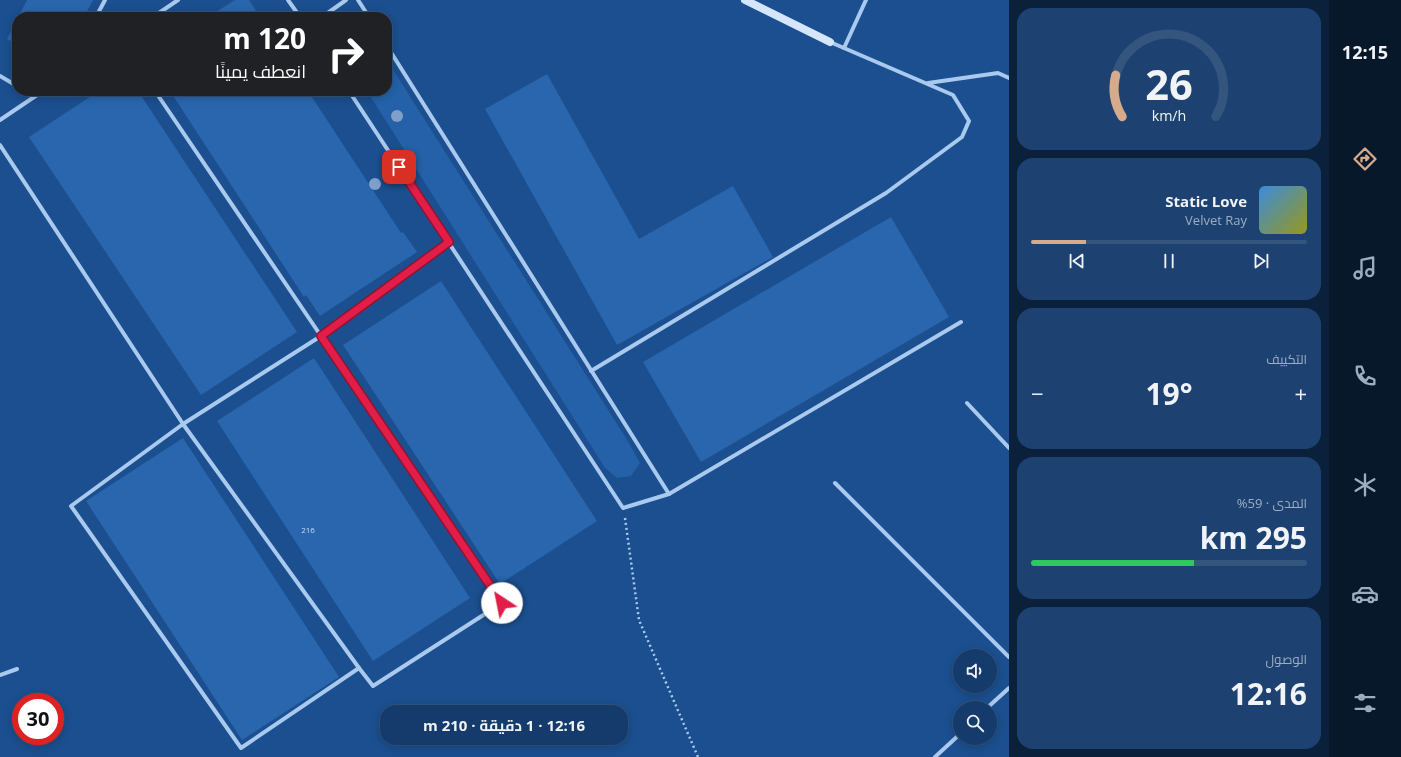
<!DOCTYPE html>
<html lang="ar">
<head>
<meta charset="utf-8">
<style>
	:root { --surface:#143b6b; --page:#1d4271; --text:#f1f3f6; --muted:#9dadc1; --line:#33557e; --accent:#d6ab8b }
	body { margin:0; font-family:"Open Sans",Cairo,sans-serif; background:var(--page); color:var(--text); direction:rtl; height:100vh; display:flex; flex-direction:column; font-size:15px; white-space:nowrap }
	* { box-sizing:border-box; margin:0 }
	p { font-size:13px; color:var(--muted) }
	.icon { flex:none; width:22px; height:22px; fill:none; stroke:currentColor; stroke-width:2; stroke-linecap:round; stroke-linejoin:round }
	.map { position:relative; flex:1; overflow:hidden; direction:ltr }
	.panel { display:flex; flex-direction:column; gap:8px; padding:8px; background:#0b203b; width:320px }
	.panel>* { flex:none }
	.hud { position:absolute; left:12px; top:12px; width:380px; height:84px; border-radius:16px; box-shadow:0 2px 10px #0003,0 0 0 1px var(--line); direction:rtl; background:#202124; color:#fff; overflow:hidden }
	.fabs { position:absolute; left:953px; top:649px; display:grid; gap:8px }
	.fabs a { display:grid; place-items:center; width:44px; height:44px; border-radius:50%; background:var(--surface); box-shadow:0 2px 10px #0003,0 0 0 1px var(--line); font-size:20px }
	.speed { position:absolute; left:12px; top:693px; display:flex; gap:8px; font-size:20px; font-weight:700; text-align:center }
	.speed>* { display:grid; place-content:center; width:52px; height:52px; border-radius:50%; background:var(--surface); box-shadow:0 2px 10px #0003,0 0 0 1px var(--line); line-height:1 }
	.speed .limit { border:6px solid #d22; background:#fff; color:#111 }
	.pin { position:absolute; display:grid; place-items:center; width:34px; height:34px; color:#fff; margin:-17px; border-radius:8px; box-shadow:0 2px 6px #0006 }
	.me { position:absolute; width:44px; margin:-22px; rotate:326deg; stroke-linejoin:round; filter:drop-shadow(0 0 3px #0008) }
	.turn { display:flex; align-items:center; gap:14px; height:84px; padding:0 20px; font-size:18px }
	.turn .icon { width:52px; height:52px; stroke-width:2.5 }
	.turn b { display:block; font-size:28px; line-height:34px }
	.big { font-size:30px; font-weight:700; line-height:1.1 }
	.panel .card { flex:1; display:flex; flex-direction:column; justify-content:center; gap:6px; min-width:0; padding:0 14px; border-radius:16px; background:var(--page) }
	.panel .dial { align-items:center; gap:0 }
	.dial svg { height:104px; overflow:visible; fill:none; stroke:var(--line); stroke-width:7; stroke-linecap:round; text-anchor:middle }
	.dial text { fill:var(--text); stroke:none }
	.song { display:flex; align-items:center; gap:12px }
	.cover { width:48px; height:48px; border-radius:6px; background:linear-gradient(135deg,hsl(210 70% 55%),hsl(60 70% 35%)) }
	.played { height:4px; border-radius:2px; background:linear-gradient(90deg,var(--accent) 20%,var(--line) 20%) }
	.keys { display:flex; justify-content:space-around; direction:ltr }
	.heat { display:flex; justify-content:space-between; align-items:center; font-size:22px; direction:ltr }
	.charge { height:6px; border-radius:3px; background:linear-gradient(90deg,#34c759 59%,var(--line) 0) }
	.trip { position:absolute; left:380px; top:705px; width:248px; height:40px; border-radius:16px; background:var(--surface); box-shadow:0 2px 10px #0003,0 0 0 1px var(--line); font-weight:700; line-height:40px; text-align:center; direction:rtl }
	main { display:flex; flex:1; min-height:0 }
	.menu { display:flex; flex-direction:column; width:72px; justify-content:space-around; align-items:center; background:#08182b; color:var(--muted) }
	.menu .icon { width:28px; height:28px }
	.menu .current { color:var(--accent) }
	.menu b { font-size:18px; color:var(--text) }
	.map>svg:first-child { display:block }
	.green { fill:#2461a8 }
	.building { fill:#2a66ad }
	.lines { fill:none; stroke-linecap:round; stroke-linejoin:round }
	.path { stroke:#a9c9ee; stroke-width:2.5; stroke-dasharray:2 3; stroke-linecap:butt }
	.street { stroke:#a9c9ee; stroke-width:4 }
	.secondary { stroke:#d6e6fa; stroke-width:8 }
	.tree { fill:#7ea0ca }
	.route-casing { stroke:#92132f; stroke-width:10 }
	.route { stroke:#e11d48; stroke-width:7 }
	.labels { text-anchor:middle; stroke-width:4; stroke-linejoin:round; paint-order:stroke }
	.number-label { font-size:8px; fill:#cad9ea }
</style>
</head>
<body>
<main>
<nav class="menu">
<b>12:15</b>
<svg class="icon current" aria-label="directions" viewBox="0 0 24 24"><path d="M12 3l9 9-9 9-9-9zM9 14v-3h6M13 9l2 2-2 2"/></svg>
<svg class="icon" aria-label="music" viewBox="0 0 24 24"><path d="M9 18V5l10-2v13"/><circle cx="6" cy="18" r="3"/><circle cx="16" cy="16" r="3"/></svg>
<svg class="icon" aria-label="phone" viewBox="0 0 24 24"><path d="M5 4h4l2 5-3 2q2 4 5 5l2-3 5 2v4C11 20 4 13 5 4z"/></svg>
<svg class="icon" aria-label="climate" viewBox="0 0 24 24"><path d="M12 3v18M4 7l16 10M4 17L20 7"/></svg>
<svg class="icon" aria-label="car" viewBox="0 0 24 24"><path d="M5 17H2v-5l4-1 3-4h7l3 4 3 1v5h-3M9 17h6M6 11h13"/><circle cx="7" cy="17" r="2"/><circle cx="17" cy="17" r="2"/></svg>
<svg class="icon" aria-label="filters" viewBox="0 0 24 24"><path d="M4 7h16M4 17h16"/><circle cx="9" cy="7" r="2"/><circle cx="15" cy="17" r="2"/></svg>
</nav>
<section class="panel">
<div class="card dial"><svg viewBox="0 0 100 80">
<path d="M14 69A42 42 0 1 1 86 69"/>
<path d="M14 69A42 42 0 0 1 9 37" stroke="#d6ab8b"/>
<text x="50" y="56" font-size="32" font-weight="700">26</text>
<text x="50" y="72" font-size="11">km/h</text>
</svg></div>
<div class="card">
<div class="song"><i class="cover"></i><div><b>Static Love</b><p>Velvet Ray</p></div></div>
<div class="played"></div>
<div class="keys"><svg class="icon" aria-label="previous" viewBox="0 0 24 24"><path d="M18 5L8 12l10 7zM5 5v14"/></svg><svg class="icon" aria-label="pause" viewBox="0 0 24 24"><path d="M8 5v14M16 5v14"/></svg><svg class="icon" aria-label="next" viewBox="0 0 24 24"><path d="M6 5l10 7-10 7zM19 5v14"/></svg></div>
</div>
<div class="card"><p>التكييف</p>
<div class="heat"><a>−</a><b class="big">19°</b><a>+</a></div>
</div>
<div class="card"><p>المدى · 59%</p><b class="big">295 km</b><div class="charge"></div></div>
<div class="card"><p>الوصول</p><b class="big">12:16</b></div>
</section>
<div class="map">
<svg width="1009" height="757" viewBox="0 0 1009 757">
	<rect width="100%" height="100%" fill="#1b4f8f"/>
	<!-- green -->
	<polygon class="green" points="387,60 629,443 640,463 631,476 617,478 605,468 367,91 387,91"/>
	<!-- building -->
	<g class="building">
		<polygon points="27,0 93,0 84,17 18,17"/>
		<polygon points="235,0 249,0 260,17 208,17"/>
		<polygon points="17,19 17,44 7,39"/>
		<polygon points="547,74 639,239 733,186 773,257 617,345 485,109"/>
		<polygon points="99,91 138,91 297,332 201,395 29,137"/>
		<polygon points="170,91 308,91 401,233 403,232 417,252 320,316 306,295 304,297"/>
		<polygon points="891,217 949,317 701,462 643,362"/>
		<polygon points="441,281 597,521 500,584 343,345"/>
		<polygon points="314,358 470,598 373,661 217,421"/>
		<polygon points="183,438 339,677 242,740 86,501"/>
	</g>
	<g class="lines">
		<!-- path -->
		<polyline class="path" points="625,518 639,620 698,757"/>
		<!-- street -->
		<g class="street">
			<polyline points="288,0 300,17"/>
			<polyline points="358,0 369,17"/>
			<polyline points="96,17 105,0"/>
			<polyline points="153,17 178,0"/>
			<polyline points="322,17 346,0"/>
			<polyline points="387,46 669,494"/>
			<polyline points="844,48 866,0"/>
			<polyline points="0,76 17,86"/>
			<polyline points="928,83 998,73 1009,78"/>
			<polyline points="349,91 623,508 669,494 961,322"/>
			<polyline points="0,120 43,91"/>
			<polyline points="0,145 183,424 321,336 155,91"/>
			<polyline points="591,371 886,193 962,137 969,121 953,95 830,42"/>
			<polyline points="967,403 1009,448"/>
			<polygon points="183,424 359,668 241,748 71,506"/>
			<polyline points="835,483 1009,657"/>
			<polyline points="359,668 373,686 502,603 321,336 449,242"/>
			<polyline points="0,675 17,669"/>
			<polyline points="987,708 1009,688"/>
			<polyline points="935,757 960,734"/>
		</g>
		<!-- secondary -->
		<polyline class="secondary" points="745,0 830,42"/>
	</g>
	<!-- trees -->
	<g class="tree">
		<circle cx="397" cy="116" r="6"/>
		<circle cx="375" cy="184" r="6"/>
	</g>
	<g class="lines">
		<defs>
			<polyline id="route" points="399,167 449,242 321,336 502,603"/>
		</defs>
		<!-- route casing -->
		<use href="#route" class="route-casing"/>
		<!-- route -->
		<use href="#route" class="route"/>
	</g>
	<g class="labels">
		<!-- number labels -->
		<g class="number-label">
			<text x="308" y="533">216</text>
		</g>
	</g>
</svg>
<div class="fabs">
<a><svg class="icon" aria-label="sound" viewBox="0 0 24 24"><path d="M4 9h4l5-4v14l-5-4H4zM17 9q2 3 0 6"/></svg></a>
<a><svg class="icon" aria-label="search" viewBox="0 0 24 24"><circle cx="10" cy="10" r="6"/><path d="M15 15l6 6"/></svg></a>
</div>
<div class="speed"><div class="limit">30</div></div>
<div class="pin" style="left:399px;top:167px;background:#d93025"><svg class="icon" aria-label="arrive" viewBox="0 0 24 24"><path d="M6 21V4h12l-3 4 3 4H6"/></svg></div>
<svg class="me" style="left:502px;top:603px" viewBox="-20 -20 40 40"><circle r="19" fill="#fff"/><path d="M0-13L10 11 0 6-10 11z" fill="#e11d48"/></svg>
<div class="trip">12:16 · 1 دقيقة · 210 m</div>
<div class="hud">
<div class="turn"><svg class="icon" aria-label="right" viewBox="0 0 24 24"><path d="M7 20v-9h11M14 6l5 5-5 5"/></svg><div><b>120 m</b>انعطف يمينًا</div></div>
</div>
</div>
</main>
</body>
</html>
